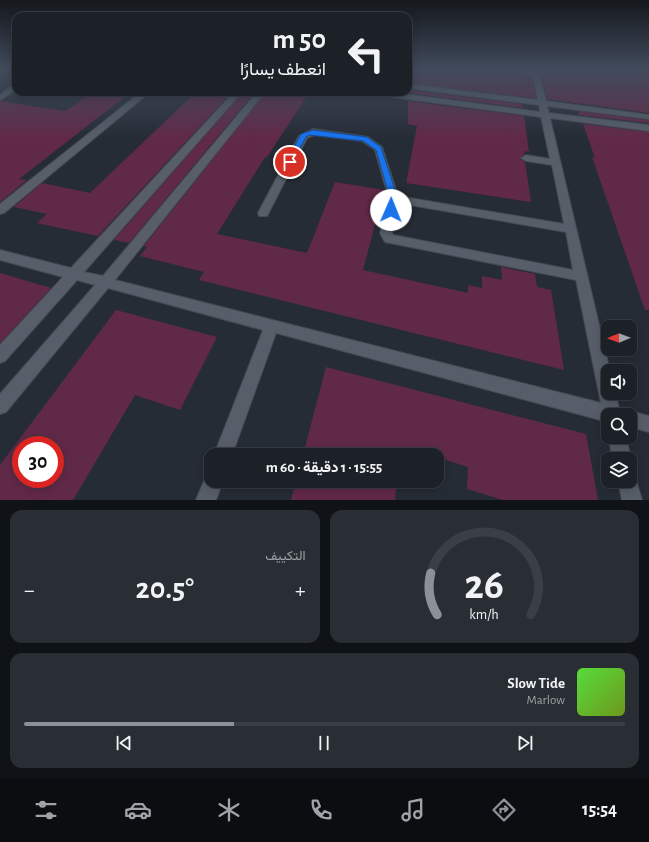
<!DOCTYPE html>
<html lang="ar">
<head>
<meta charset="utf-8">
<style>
	:root { --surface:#1c2128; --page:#292e34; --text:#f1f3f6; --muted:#a0a3a8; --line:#3a3e45; --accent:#8c9099 }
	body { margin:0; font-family:"Alegreya Sans",Vazirmatn,sans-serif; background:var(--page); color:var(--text); direction:rtl; height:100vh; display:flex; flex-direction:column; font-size:15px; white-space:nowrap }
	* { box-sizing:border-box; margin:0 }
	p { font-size:13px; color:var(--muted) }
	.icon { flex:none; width:22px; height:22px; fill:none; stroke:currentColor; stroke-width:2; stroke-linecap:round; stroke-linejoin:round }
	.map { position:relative; height:500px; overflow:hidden; direction:ltr }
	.details { display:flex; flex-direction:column; gap:10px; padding:10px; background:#0f1216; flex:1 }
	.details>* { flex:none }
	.hud { position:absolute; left:12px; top:12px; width:400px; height:84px; border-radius:12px; box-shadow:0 2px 10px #0003,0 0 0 1px var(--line); direction:rtl; background:#1c2128; color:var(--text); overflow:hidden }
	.needle { width:26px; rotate:269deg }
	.fabs { position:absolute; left:601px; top:320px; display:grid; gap:8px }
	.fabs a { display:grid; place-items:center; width:36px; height:36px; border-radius:8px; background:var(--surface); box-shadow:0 2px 10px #0003,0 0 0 1px var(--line); font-size:20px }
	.speed { position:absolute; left:12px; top:436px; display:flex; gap:8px; font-size:20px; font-weight:700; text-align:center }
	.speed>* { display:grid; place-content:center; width:52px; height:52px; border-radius:50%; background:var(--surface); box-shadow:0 2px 10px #0003,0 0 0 1px var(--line); line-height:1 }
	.speed .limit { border:6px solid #d22; background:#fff; color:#111 }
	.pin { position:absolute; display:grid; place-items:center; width:34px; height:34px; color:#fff; margin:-17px; border:2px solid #fff; border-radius:50%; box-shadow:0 1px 4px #0007 }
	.me { position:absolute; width:44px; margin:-22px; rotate:1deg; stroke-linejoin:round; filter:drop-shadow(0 0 3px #0008) }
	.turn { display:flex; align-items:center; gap:14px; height:84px; padding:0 20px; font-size:18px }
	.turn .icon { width:52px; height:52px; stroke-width:2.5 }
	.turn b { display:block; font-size:28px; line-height:34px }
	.big { font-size:30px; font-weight:700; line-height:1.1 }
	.details .card { flex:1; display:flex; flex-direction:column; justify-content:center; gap:6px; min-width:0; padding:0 14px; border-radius:12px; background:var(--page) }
	.details .dial { align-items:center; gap:0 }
	.dial svg { height:104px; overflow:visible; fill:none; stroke:var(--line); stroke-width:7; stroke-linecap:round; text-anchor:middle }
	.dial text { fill:var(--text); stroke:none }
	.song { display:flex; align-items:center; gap:12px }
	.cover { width:48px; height:48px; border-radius:6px; background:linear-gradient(135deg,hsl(110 70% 55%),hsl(80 70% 35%)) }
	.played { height:4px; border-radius:2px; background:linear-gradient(90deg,var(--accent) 35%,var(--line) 35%) }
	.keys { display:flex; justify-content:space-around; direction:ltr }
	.heat { display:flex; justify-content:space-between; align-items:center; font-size:22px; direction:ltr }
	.details .tiles { flex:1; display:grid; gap:10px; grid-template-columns:1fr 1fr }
	.card:last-child { grid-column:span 2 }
	.trip { position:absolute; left:204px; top:448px; width:240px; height:40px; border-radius:12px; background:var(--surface); box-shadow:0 2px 10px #0003,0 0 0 1px var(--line); font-weight:700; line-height:40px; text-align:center; direction:rtl }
	.tabs { display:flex; height:64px; justify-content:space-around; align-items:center; background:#0b0d10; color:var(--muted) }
	.tabs .icon { width:28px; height:28px }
	.tabs .active { color:var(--accent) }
	.tabs b { font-size:18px; color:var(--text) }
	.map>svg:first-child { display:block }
	.building { fill:#612948; fill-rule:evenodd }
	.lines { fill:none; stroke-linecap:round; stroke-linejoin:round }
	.street-casing { stroke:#454a51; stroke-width:2 }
	.street { fill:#575e69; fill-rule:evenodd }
	.route { fill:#1a73e8; stroke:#114b97 }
</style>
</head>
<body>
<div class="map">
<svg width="649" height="500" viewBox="0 0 649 500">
	<rect width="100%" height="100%" fill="#262c35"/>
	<!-- building -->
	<g class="building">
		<polygon points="408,69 517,69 516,71 518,73 532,76 536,98 408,83"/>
		<polygon points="540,69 649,69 649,113 547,99"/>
		<polygon points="408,90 522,104 523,108 408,93"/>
		<polygon points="93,92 131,92 19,179 27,180 0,202 0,101 65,111"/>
		<polygon points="196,92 232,92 98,236 37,223 47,214 14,207 42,183 90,193"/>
		<polygon points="243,92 255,92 129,243 114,240"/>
		<polygon points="266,92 307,96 267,157 265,157 217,234 307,253 335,182 384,190 363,270 468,293 468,285 482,288 482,276 502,280 501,267 535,274 537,287 551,290 564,370 199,280 204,272 140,256 147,247 144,246"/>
		<polygon points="408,101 524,116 529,152 524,151 524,154 520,159 525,162 531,202 406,183 417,126 408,124"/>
		<polygon points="578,111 649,120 649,123 579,115"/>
		<polygon points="583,124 649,132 649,310 645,310 592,157 595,158"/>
		<polygon points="0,273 51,288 0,343"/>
		<path d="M116,310L217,337L180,410L135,395L73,500H0V465ZM21,445H55V479H21Z"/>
		<polygon points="326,367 586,434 598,500 503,500 467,489 468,467 437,457 437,455 303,455"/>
		<polygon points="296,481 397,481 395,500 291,500"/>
	</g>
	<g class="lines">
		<defs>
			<g id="street">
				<path d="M520,69L532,70V69H538L546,101L649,115V119L547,106L549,113L649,125V131L550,118L610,371H608V393H615L619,408L622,409L624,414L630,411L649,416V432L630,427V415H608V422L276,333L232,455H214L263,330L108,288L6,412L0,414V394L95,285L77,280L5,361L0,363V345L63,277L0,260V250L71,268L234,92H242L84,272L103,276L257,92H265L115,280L601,403L576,280L385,242L380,233L389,199L375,150L362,141L314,135L307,138L267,216H259L258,213L299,136L313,129L368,137L382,147L398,196L564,224L552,165L526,161L521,158L526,155L550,159L541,117L370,94L366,92H388L540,112L539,105L408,88V84L538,100L533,75L518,72L517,71ZM398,203L566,232L573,270L393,235L392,233Z"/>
				<polygon points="13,85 16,85 16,90 0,100 0,95"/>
				<polygon points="141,92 150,92 4,213 0,214 0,204"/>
				<polygon points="608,437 626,437 631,459 630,461 630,459 613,459"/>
				<polygon points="211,473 211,481 223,481 216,500 196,500 207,474"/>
				<polygon points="630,473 634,474 642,500 622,500 618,481 630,481"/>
			</g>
		</defs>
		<!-- street casing -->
		<use href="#street" class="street-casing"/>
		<!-- street -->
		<use href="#street" class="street"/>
	</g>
	<!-- sky -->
	<linearGradient id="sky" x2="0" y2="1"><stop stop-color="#15181d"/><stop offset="0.5" stop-color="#414b5c"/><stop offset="1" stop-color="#414b5c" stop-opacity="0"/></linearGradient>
	<rect width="649" height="139" fill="url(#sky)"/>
	<!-- route -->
	<polygon class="route" points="313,130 367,137 381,147 398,199 394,212 391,213 387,210 390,199 376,150 363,141 309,135 306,137 292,163 287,163 286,162 301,134"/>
</svg>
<div class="fabs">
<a><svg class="needle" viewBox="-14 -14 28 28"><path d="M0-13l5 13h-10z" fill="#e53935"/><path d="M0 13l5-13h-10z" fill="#a0a3a8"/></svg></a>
<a><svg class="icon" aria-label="sound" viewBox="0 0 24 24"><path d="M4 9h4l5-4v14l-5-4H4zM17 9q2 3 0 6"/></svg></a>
<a><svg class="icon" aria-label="search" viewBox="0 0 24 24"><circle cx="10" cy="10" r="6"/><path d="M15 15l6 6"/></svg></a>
<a><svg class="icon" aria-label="layers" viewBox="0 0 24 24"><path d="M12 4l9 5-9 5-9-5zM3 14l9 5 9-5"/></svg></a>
</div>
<div class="speed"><div class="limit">30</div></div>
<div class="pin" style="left:290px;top:162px;background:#d93025"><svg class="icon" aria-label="arrive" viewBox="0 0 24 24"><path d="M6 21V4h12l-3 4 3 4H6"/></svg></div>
<svg class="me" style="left:391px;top:210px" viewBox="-20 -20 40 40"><circle r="19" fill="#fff"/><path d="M0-13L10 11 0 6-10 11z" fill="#1a73e8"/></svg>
<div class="trip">15:55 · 1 دقيقة · 60 m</div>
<div class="hud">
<div class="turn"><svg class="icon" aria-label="left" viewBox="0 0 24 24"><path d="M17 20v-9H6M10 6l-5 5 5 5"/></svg><div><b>50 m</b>انعطف يسارًا</div></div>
</div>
</div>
<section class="details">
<div class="tiles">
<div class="card dial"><svg viewBox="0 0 100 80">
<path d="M14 69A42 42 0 1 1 86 69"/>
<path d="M14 69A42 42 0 0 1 9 37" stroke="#8c9099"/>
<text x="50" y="56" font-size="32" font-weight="700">26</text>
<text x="50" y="72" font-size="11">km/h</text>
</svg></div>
<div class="card"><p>التكييف</p>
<div class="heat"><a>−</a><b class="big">20.5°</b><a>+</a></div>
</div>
<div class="card">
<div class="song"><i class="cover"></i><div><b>Slow Tide</b><p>Marlow</p></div></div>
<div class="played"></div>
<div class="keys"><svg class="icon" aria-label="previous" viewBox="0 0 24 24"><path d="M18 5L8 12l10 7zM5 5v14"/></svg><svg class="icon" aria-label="pause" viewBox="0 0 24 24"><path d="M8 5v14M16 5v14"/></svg><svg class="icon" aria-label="next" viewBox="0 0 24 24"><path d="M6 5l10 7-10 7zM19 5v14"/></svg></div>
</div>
</div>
</section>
<nav class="tabs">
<b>15:54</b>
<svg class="icon active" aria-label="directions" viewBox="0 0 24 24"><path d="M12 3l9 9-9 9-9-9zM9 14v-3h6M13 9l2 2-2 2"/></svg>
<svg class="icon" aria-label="music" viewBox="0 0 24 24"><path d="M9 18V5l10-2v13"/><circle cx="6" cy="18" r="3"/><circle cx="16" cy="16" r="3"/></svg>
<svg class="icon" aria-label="phone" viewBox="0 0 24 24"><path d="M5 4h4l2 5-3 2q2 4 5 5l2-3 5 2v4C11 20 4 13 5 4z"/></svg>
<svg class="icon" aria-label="climate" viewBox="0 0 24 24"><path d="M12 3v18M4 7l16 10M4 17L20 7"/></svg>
<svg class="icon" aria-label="car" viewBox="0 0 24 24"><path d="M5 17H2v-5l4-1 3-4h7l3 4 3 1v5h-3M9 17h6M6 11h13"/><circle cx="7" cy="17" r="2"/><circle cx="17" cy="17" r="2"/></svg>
<svg class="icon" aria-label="filters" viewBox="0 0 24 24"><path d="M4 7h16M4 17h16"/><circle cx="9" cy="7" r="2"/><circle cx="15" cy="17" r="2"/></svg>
</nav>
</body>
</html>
